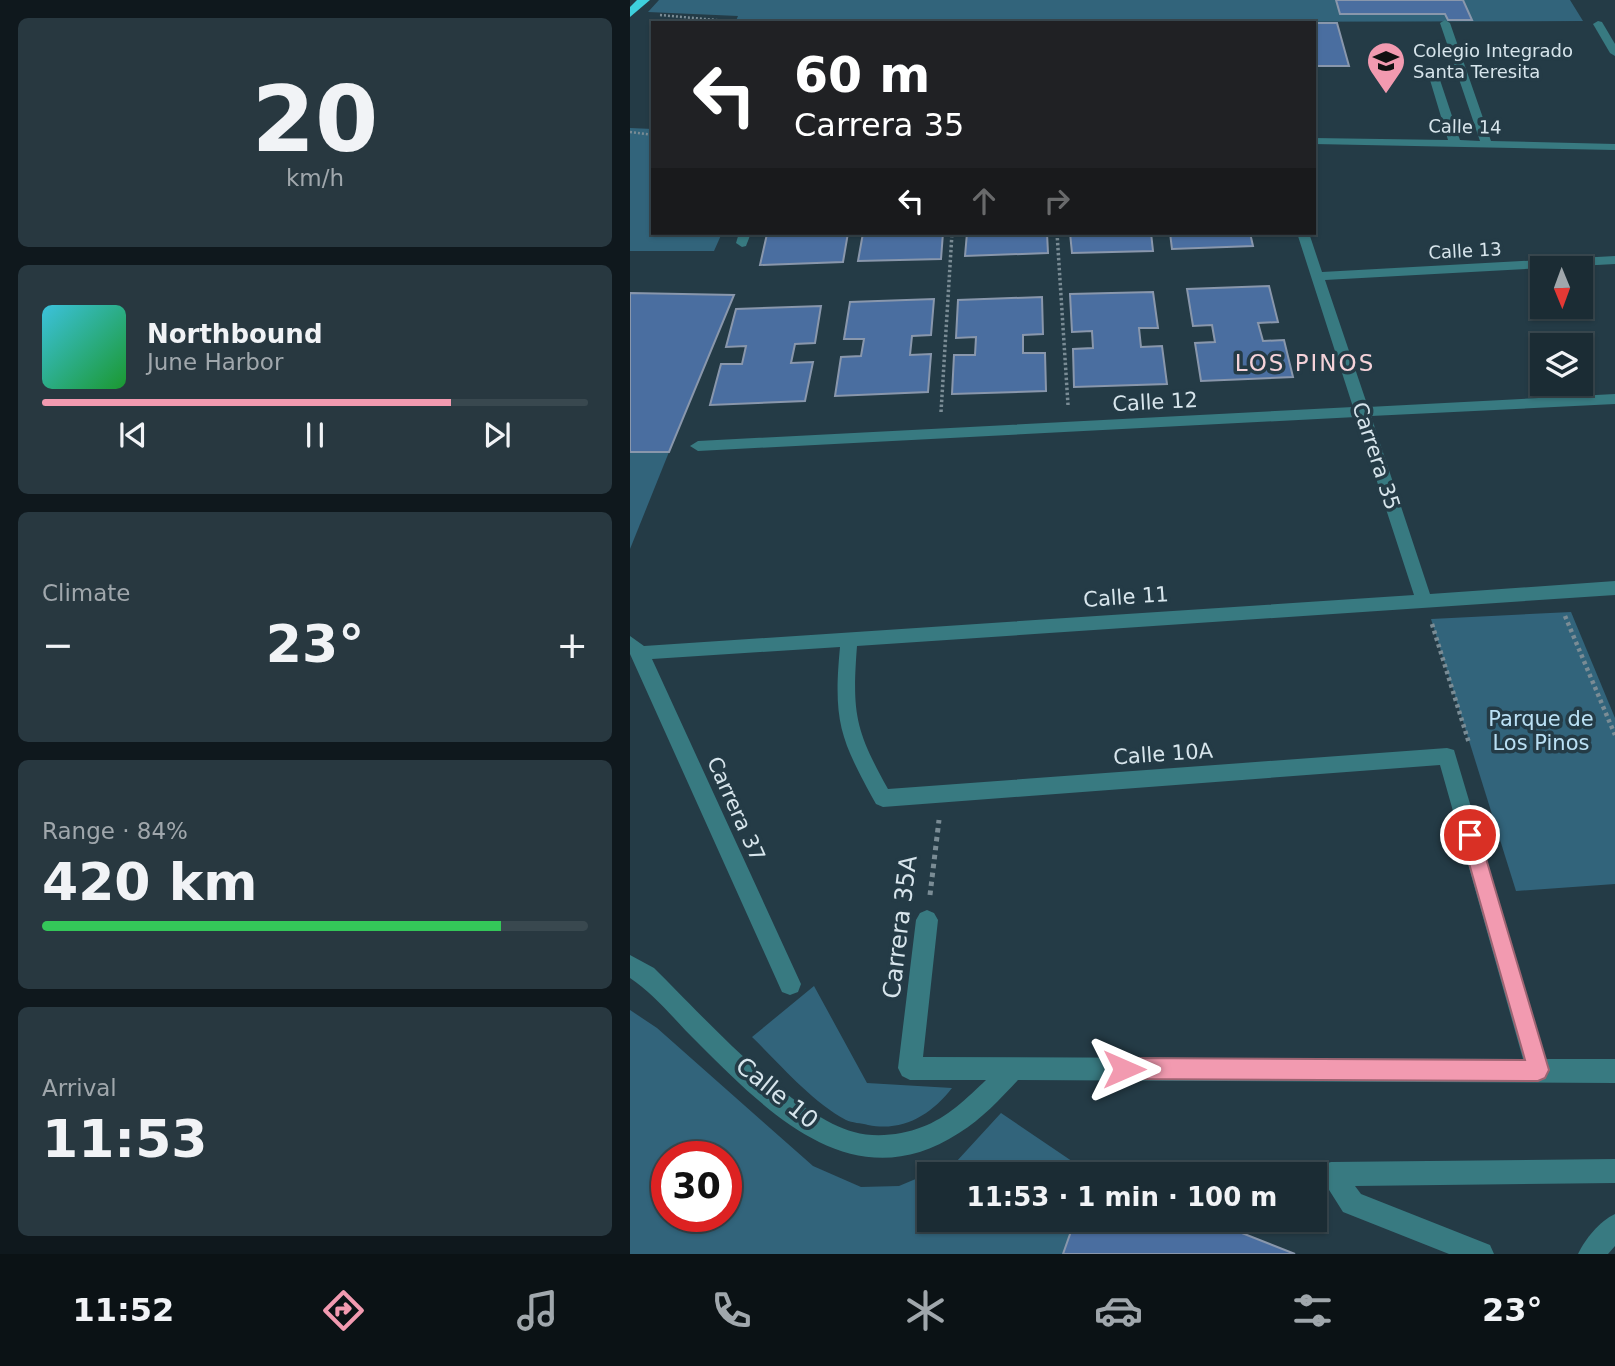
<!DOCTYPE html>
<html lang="en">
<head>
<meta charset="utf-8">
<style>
	:root { --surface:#1b2c34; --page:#283840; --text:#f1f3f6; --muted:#a0a7ac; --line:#39484f; --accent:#f29ab0 }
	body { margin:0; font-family:"DejaVu Sans",sans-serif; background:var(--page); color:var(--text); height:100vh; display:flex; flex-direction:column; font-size:26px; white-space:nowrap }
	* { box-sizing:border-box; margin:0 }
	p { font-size:23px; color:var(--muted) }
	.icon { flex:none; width:38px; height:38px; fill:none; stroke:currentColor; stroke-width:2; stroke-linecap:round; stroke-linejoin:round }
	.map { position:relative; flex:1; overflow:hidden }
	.side { display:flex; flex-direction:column; gap:18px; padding:18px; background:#0f181d; width:630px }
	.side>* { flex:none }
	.hud { position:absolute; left:21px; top:21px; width:665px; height:214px; border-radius:0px; box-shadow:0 2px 5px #0004,0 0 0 2px var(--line); background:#202124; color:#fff; overflow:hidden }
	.needle { width:46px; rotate:179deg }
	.controls { position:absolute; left:900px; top:256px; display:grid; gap:14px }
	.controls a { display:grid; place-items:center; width:63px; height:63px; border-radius:0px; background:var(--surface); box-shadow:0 2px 5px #0004,0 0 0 2px var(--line); font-size:35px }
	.speed { position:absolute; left:21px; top:1141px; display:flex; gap:14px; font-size:35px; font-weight:700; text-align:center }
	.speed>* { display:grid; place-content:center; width:91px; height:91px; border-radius:50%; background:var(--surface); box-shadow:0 2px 5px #0004,0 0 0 2px var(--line); line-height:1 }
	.speed .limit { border:10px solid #d22; background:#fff; color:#111 }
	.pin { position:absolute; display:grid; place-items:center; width:60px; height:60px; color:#fff; margin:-30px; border:4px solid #fff; border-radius:50%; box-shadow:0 2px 7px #0007 }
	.me { position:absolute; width:77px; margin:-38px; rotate:90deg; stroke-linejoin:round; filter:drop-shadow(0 0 5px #0008) }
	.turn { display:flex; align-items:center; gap:24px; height:147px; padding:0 28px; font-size:32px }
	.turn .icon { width:91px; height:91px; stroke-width:2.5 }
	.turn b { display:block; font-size:49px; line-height:60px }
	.lanes { display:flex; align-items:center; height:66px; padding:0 28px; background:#0003; justify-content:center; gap:35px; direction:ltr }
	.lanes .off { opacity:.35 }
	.big { font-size:52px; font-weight:600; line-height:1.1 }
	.side .tile { flex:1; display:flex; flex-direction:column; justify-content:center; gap:10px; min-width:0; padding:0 24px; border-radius:10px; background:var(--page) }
	.side .dial { align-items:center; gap:0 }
	.dial b { font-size:91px; line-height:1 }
	.song { display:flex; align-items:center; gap:21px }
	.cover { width:84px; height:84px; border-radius:10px; background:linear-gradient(135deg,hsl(190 70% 55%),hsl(130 70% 35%)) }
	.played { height:7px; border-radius:4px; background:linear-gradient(90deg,var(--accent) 75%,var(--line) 75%) }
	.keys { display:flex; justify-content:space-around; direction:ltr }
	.heat { display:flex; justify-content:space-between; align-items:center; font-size:38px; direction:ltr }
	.charge { height:10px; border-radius:5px; background:linear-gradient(90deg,#34c759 84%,var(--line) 0) }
	.trip { position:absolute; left:287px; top:1162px; width:410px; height:70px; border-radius:0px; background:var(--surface); box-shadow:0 2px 5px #0004,0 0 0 2px var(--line); font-weight:600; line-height:70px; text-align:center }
	.tab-bar { display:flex; height:112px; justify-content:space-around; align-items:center; background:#0b1215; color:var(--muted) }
	.tab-bar .icon { width:49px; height:49px }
	.tab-bar .selected { color:var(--accent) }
	.tab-bar b { font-size:32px; color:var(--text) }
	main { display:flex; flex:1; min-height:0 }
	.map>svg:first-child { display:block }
	.green { fill:#32647b; fill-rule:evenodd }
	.building { fill:#4a6ea0; stroke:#8997ac; stroke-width:2 }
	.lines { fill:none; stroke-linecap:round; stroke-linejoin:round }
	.path-far3 { stroke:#7a8c95; stroke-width:2.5; stroke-dasharray:2 2; stroke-linecap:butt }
	.path-far2 { stroke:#7a8c95; stroke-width:3.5; stroke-dasharray:2.5 2.5; stroke-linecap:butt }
	.path-far1 { stroke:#7a8c95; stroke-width:4.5; stroke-dasharray:3.5 3.5; stroke-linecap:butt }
	.path { stroke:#7a8c95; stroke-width:5; stroke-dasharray:4.5 4.5; stroke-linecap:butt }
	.minor { fill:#387a81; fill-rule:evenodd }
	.highway { fill:#3ed0dd; fill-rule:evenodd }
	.route { fill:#f29ab0; stroke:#9d6472; stroke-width:2 }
	.labels { text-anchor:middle; stroke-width:7; stroke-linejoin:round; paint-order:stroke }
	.far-poi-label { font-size:18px; fill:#d7e5ec; stroke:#243b46; text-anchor:start }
	.far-street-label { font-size:18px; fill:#d7e5ec; stroke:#243b46 }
	.street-label { font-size:21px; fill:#d7e5ec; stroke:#243b46 }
	.park-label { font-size:21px; fill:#bae0f4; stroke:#243b46 }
	.neighbourhood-label { font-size:23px; letter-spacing:2px; fill:#f4d2d9; stroke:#243b46 }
	.near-street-label { font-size:24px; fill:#d7e5ec; stroke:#243b46 }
</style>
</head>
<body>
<main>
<section class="side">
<div class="tile dial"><b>20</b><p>km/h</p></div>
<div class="tile">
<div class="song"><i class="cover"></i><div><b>Northbound</b><p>June Harbor</p></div></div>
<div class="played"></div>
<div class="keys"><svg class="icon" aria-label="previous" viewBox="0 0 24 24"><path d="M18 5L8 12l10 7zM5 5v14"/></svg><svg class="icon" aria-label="pause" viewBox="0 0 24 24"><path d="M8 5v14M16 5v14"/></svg><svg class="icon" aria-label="next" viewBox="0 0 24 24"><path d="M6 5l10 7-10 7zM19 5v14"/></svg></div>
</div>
<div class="tile"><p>Climate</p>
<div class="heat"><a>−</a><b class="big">23°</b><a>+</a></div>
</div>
<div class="tile"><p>Range · 84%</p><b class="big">420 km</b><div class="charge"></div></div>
<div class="tile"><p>Arrival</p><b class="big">11:53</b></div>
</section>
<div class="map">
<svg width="985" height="1254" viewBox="0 0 985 1254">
	<rect width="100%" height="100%" fill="#243b46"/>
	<!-- green -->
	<g class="green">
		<polygon points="29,0 940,0 953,21 105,23 108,16 18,12"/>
		<polygon points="0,128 23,129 23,233 92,233 84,251 0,251"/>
		<polygon points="0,452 39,452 0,549"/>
		<polygon points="941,612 985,718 985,884 886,891 801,619"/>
		<path d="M184,986L237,1083L322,1088C301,1115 273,1132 238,1125C231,1123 222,1123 216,1120C181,1101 151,1065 122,1037Z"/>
		<path d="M0,1010L27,1028L183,1166L231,1187L269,1186L326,1162L371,1113L461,1174H299V1220H445L433,1254H0ZM37,1157H96V1216H37Z"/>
	</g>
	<!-- building -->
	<g class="building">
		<polygon points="706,0 833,0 842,20 818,20 815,14 710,14"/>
		<polygon points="636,23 707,23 719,66 684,66 684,23"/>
		<polygon points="156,233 218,233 213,262 130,265 137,234"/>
		<polygon points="233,233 313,233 311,259 228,261"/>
		<polygon points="337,233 417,233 418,253 335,256"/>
		<polygon points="440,233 521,233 523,251 442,253"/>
		<polygon points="540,233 620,233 623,246 542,249"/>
		<polygon points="639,286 648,322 628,323 633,341 654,340 663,377 571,381 565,343 585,342 582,325 563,326 557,289"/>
		<polygon points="523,292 528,328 509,328 511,347 532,346 537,384 444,387 443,349 463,348 462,331 442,332 440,294"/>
		<polygon points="0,293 104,295 39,452 0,452"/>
		<polygon points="412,297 413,334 393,335 393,353 415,353 416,391 322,394 324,355 345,355 346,337 326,338 328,300"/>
		<polygon points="304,299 301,335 282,336 280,355 301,354 298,392 205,396 211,357 231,356 234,339 214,339 220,302"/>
		<polygon points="191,306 185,343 165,344 161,363 183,362 175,401 80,405 91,364 112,364 116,346 96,347 106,309"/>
		<polygon points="445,1220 579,1220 665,1254 433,1254"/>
	</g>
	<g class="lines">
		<!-- path-far3 -->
		<g class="path-far3">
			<polyline points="30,15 120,23"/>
			<polyline points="0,132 23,135"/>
		</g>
		<!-- path-far2 -->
		<g class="path-far2">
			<polyline points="427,233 438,405"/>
			<polyline points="311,412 322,233"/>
		</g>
		<!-- path-far1 -->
		<g class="path-far1">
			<polyline points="935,616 985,735"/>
			<polyline points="802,624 839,743"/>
		</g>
		<!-- path -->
		<polyline class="path" points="300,895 309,820"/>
		<!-- minor -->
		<g class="minor">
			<polygon points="815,20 820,23 861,141 985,144 985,150 684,144 684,138 818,140 800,80 805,77 810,80 830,140 850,141 810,23"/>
			<polygon points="968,21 972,22 985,44 985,56 980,53 963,24"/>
			<polygon points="109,233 121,233 116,246 112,247 106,243"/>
			<path d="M667,233H679L692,272L985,256V264L695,280L738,407L985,394V404L741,416L800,594L985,581V595L227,646C222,713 225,730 258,789L817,748L824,750L916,1059H985V1083L388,1080C370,1099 352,1119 329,1133C225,1201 140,1115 69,1044C47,1023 26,995 0,978V955L24,968C72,1015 161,1115 224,1132C245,1138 272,1135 292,1127C317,1118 337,1098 356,1080H280L272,1076L268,1068L286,920L290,913L297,910L304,913L308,920L293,1057L893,1059L810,765L253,807L246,804C210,739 203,722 210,647L22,659L171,984L168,992L160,995L152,992L0,654V636L14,646L784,595L726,417L68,451L60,446L68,441L723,407Z"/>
			<polygon points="985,1159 985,1183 725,1186 731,1194 860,1245 864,1254 819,1254 713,1212 689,1174 692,1165 701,1162"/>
			<path d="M985,1214V1246L978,1254H948C955,1239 970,1221 985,1214Z"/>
		</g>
		<!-- highway -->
		<polygon class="highway" points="7,0 20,0 0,17 0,7"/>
	</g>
	<!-- route -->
	<polygon class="route" points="840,826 846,829 849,835 919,1070 915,1078 908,1081 494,1079 487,1076 484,1069 487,1061 494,1058 895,1060 831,835 833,829"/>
	<!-- icons -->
	<defs>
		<symbol id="school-pin" viewBox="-11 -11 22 30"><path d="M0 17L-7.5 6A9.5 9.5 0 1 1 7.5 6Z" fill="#f29ab0" stroke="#243b46"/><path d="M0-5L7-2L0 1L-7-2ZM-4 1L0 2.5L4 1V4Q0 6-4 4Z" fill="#111"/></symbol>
	</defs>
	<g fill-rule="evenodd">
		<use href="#school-pin" x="734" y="39" width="44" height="60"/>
	</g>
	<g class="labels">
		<!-- far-poi labels -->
		<g class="far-poi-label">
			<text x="783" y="57">Colegio Integrado<tspan x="783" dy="21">Santa Teresita</tspan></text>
		</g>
		<!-- far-street labels -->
		<g class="far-street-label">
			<text transform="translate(835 127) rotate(1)" y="6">Calle 14</text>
			<text transform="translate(835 251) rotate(-3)" y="6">Calle 13</text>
		</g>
		<!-- street labels -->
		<g class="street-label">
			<text transform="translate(525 402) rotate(-3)" y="7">Calle 12</text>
			<text transform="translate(746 456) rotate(72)" y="7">Carrera 35</text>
			<text transform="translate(496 597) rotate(-4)" y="7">Calle 11</text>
			<text transform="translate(533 754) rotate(-4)" y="7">Calle 10A</text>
			<text transform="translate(106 809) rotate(66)" y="7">Carrera 37</text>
		</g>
		<!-- park labels -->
		<g class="park-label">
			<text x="911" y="726">Parque de<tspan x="911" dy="24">Los Pinos</tspan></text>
		</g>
		<!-- neighbourhood labels -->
		<g class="neighbourhood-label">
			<text x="675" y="371">LOS PINOS</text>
		</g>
		<!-- near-street labels -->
		<g class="near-street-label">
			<text transform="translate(270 927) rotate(-83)" y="8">Carrera 35A</text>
			<text transform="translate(147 1093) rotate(39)" y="8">Calle 10</text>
		</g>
	</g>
</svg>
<div class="controls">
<a><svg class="needle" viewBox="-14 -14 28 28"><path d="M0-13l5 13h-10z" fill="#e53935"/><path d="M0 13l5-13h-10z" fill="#a0a7ac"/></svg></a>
<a><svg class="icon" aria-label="layers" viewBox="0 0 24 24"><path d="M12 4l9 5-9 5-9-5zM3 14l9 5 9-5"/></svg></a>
</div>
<div class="speed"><div class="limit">30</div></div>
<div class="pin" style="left:840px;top:835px;background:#d93025"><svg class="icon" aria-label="arrive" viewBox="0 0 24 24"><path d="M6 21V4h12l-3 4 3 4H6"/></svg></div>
<svg class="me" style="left:494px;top:1069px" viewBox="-20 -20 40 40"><path d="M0-17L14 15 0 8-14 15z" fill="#f29ab0" stroke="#fff" stroke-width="4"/></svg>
<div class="trip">11:53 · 1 min · 100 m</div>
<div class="hud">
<div class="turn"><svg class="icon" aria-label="left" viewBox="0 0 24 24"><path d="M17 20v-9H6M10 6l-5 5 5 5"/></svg><div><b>60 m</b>Carrera 35</div></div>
<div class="lanes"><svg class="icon" aria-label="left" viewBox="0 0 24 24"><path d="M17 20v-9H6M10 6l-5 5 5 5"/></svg><svg class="icon off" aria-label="ahead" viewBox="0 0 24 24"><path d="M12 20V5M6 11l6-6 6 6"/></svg><svg class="icon off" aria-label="right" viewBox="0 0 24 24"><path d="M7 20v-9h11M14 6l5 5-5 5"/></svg></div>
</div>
</div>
</main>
<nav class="tab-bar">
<b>11:52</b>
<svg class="icon selected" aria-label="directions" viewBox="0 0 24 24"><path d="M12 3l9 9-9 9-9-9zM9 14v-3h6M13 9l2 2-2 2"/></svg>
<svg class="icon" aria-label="music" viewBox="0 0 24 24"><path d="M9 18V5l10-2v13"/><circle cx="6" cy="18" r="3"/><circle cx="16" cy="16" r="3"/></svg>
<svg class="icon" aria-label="phone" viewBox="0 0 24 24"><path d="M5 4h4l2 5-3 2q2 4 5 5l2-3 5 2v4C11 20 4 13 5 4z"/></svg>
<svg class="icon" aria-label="climate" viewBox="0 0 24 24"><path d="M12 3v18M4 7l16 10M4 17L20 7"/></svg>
<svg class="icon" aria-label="car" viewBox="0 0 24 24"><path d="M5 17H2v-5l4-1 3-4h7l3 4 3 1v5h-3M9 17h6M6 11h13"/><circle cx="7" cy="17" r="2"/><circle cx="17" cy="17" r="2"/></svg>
<svg class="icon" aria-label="filters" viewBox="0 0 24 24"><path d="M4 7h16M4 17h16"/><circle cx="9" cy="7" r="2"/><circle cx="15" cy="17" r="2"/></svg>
<b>23°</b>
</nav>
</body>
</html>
